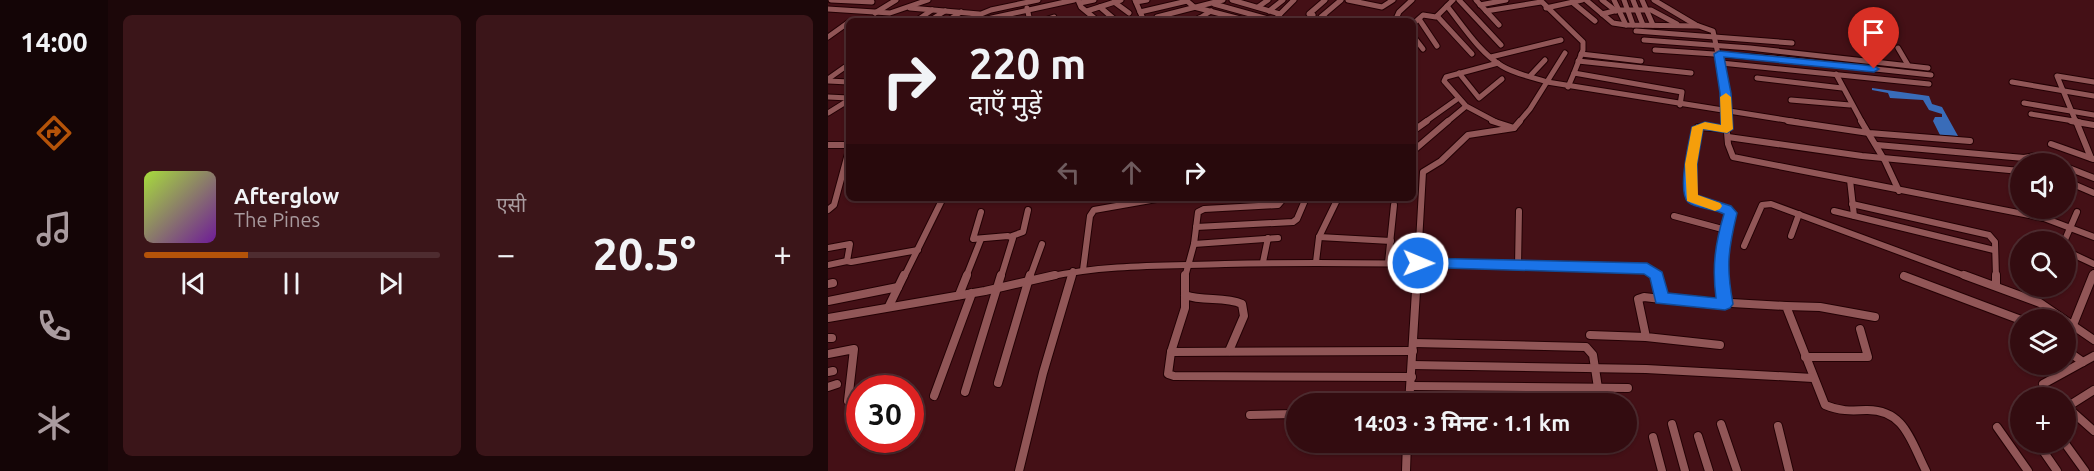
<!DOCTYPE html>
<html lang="hi">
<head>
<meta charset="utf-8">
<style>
	:root { --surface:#330c10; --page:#3b1519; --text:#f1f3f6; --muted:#a99b9f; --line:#4e2c30; --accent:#b45309 }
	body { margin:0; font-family:Ubuntu,"Noto Sans Devanagari",sans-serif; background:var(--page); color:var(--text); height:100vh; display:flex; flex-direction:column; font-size:22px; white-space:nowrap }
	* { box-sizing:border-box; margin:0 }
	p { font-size:20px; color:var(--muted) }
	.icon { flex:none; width:33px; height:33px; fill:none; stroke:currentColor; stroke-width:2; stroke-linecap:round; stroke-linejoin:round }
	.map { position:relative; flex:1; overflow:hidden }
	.details { display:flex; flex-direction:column; gap:15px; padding:15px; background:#1c0709; width:720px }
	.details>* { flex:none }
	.top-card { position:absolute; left:18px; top:18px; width:570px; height:183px; border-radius:9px; box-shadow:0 2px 4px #0004,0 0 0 2px var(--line); background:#330c10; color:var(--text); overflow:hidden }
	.buttons { position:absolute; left:1182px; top:153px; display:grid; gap:12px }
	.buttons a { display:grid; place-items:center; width:66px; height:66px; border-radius:50%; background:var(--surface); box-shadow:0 2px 4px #0004,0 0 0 2px var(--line); font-size:30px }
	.speed { position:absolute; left:18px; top:375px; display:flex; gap:12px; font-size:30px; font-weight:700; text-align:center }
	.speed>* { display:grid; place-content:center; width:78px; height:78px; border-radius:50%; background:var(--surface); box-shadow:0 2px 4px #0004,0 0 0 2px var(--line); line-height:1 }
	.speed .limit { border:9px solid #d22; background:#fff; color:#111 }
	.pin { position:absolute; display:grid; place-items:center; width:51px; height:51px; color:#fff; margin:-62px -26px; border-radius:50% 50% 50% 0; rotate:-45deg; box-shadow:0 0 6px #0007 }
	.pin .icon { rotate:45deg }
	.me { position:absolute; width:66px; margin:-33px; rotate:91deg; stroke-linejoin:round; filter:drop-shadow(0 0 4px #0008) }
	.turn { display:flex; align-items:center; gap:21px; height:126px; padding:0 24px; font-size:27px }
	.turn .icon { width:78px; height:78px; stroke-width:2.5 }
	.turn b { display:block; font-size:42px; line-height:51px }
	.lanes { display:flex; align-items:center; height:57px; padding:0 24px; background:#0003; justify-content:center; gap:30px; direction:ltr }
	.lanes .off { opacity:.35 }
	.big { font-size:45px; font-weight:700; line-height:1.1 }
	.details .widget { flex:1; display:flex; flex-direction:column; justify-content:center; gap:9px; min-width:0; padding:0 21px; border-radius:9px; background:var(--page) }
	.song { display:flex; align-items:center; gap:18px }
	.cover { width:72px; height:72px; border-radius:9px; background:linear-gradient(135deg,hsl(80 70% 55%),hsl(280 70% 35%)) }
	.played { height:6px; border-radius:3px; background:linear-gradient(90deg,var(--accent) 35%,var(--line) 35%) }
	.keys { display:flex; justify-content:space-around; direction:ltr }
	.heat { display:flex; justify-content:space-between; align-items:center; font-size:33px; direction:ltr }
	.details .tiles { flex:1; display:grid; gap:15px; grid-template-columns:repeat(2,1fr) }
	.trip { position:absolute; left:458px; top:393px; width:351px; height:60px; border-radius:30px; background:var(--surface); box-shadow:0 2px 4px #0004,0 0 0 2px var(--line); font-weight:700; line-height:60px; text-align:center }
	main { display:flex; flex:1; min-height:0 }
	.menu { display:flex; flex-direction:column; width:108px; justify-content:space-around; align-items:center; background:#140506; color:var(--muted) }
	.menu .icon { width:42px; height:42px }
	.menu .on { color:var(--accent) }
	.menu b { font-size:27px; color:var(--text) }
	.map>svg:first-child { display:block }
	.water { fill:#396cb9 }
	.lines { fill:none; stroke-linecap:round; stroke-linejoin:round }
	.street-far2-casing { stroke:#230104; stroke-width:7 }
	.street-far1-casing { stroke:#230104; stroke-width:8 }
	.street-casing { stroke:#230104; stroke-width:10 }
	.street-far2 { stroke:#915657; stroke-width:5 }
	.street-far1 { stroke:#915657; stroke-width:6 }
	.street { stroke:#915657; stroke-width:8 }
	.route { fill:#1a73e8; stroke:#114b97; stroke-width:1.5 }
	.slow { fill:#f59e0b }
</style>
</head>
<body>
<main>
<nav class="menu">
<b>14:00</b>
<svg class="icon on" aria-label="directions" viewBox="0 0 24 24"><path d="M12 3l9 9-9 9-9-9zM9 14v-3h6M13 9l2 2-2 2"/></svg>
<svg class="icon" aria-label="music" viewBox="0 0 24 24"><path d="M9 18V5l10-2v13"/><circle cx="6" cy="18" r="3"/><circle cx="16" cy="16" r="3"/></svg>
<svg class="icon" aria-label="phone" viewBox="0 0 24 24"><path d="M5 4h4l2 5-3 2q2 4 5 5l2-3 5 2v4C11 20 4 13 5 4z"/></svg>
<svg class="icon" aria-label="climate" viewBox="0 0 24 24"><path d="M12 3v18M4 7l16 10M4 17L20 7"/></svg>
</nav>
<section class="details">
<div class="tiles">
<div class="widget">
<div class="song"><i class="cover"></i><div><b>Afterglow</b><p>The Pines</p></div></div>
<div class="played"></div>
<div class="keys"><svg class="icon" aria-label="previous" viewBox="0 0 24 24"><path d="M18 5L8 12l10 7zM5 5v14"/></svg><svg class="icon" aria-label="pause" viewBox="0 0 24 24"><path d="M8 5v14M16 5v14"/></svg><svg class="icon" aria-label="next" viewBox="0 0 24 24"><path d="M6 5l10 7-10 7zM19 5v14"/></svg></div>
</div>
<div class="widget"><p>एसी</p>
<div class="heat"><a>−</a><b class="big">20.5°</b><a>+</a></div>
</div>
</div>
</section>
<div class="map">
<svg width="1266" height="471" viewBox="0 0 1266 471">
	<rect width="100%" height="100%" fill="#441016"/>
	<!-- water -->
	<polygon class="water" points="1044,88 1101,96 1104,104 1114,107 1130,136 1112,135 1105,121 1107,117 1114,117 1114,114 1101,110 1095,100 1062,98 1060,93 1044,90"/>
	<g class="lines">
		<defs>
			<g id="street-far2">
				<polyline points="3,0 44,2"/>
				<polyline points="250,0 253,7 270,21"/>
				<polyline points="307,0 316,21"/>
				<polyline points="358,0 366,7 420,21"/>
				<polyline points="404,0 452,14"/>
				<polyline points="520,0 554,7 565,0"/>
				<polyline points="631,0 673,45"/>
				<polyline points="648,0 671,25"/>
				<polyline points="712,0 755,42 755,50 746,73"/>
				<polyline points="758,0 785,23 798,25"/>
				<polyline points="774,0 788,11"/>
				<polyline points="786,0 798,25 870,26"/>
				<polyline points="796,0 805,25"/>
				<polyline points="805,0 815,25"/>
				<polyline points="814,0 825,25"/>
				<polyline points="826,0 868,25 885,31 895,77 898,122"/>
				<polyline points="286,2 301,13"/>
				<polyline points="308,2 319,0"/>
				<polyline points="744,2 767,21"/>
				<polyline points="252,3 266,0"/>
				<polyline points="386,4 444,20"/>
				<polyline points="652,5 678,0"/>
				<path d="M619,6C635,26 652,53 674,66C687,74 704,77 719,82L970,122"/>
				<polyline points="272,7 286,19"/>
				<polyline points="430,7 440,0"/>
				<polyline points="82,8 151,14"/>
				<polyline points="199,8 202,21"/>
				<polyline points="718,8 754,0"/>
				<polyline points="0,9 62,13 100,0"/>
				<polyline points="259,11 293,0"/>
				<polyline points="441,11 455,0"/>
				<polyline points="658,11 713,2"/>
				<polyline points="312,12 359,1"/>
				<polyline points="47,13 68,0"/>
				<polyline points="774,14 790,10 823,10 849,24"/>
				<polyline points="450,16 466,0"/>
				<polyline points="609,16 644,54"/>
				<polyline points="329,17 395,0"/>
				<polyline points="371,18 384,21"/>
				<polyline points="591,19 609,46"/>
				<polyline points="88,21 104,10"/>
				<polyline points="101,21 117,11"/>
				<polyline points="119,21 133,12"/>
				<polyline points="136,21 163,10 210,0"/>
				<polyline points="150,21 246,0"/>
				<polyline points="214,21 226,17"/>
				<polyline points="367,21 383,11"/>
				<polyline points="478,21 485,15 481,14 497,0"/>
				<polyline points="495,21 498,18 493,17 513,0"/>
				<polyline points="567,21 571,12 584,0"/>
				<polyline points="585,24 595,15 608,17 625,0"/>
				<polyline points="808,31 964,43"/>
				<polyline points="585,36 595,49"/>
				<polyline points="0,37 21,22"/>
				<polyline points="816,40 922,48 1100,68"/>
				<polyline points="1070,48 1080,65"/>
				<polyline points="827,50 945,58 1103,75"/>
				<polyline points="753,54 813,61"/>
				<polyline points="663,57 733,40"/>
				<polyline points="750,61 863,73"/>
				<polyline points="893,63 1101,84"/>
				<polyline points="631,73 651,98 674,79"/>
				<polyline points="1008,74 1034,122"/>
				<polyline points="702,76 717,60"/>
				<polyline points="929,78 1014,88"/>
				<polyline points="0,79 17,67"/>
				<polyline points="0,81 21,82"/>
				<polyline points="1184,82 1266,96"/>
				<polyline points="740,87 746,73 854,92 852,105"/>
				<polyline points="0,97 21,98"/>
				<polyline points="963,100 1022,105"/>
				<polyline points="1196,103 1266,115"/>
				<polyline points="0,113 21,100"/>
				<polyline points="1203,114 1252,122"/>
				<polyline points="597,122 628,100"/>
				<polyline points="619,122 637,107"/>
				<polyline points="668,122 638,106 616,81 618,77 670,63"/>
				<polyline points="691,122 702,109 737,53"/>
				<polyline points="1248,122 1229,76 1266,82"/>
			</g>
			<g id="street-far1">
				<polyline points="664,121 686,128 692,121"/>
				<polyline points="898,121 900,144 905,157 1216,218 1266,237"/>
				<polyline points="960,121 1041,133 1142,141"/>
				<polyline points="1033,121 1057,161 1071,191"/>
				<polyline points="1243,121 1266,125"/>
				<polyline points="1248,121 1263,158"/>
				<polyline points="585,131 599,121"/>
				<polyline points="900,137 1034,156 1192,171"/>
				<polyline points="1223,144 1265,159"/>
				<polyline points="0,145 21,145"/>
				<polyline points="1049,145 1196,158 1207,156 1227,164"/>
				<polyline points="585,151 620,121"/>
				<polyline points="1238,167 1266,178"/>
				<polyline points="1022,180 1026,216"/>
				<polyline points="1238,181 1266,193"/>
				<polyline points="1024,204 1161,235 1167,242 1168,277"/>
				<polyline points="1215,208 1216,218"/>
				<polyline points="0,210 6,205 21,150"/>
				<polyline points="1006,211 1166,250"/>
				<polyline points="153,212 145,239 180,236 185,238 173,277"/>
				<polyline points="846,216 898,230"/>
				<polyline points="368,227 465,222 469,219 478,198"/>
				<polyline points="184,236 195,232 200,210"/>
				<polyline points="963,236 971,214"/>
				<polyline points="491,237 563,241"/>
				<polyline points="1236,242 1249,212"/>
				<polyline points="366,244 450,238"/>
				<polyline points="916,246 934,205 943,204 1140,277"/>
				<polyline points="0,248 22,244 19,261 23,262 90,250"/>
				<polyline points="1238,251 1266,264"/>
				<polyline points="435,262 440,238"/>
				<polyline points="488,262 491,237 510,198"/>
				<polyline points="560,263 566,205"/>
				<polyline points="0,265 19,261"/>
				<polyline points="690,266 691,211"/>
				<polyline points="255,270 262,216 266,210 334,198"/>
				<polyline points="76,277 115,198"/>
				<polyline points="138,277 153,239"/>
				<polyline points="202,277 214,244"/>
				<path d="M220,277C278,264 338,266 397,264C537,261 678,266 819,269L829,277"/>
				<polyline points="243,277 245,271"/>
				<polyline points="357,277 366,244 370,212 376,209 450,205 456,198"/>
				<polyline points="589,277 595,172 613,161 640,135 686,128"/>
				<polyline points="893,277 896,237 903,213 898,209 863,198 863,164 870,127 899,129"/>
				<polyline points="1265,277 1266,273"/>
			</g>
			<g id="street">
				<polyline points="357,275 357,308 343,352 340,374 346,376 584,377"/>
				<path d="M828,275L833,299L958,306L997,405C1011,411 1023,411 1038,410C1077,409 1083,442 1098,471"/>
				<polyline points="893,275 897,304"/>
				<polyline points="1136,275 1212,303 1266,340"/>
				<polyline points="1168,275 1168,285"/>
				<polyline points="1076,276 1193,320"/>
				<polyline points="0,284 5,283"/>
				<polyline points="131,295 139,275"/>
				<path d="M357,295C376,302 396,296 414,304L416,316L401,351"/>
				<polyline points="833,299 816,297 810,299 818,337 892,345"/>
				<polyline points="0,301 70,287"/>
				<polyline points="61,306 76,275"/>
				<polyline points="958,306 992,307 1047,317"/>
				<polyline points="0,318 157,291 227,275"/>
				<polyline points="1245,325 1265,275"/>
				<polyline points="762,335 818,337"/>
				<polyline points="0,338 4,338"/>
				<polyline points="586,343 758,347 765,355 770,388"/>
				<polyline points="1238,350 1255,362"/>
				<polyline points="343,352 585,351"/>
				<polyline points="0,354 26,349 20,401"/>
				<polyline points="977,357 1040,357 1032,329"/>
				<polyline points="584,365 818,369 985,378"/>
				<polyline points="0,372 5,371"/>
				<polyline points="170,383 202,275"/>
				<polyline points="1215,384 1266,356"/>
				<polyline points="583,386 800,388"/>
				<polyline points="0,387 9,384"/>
				<polyline points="1266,390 1239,407 1266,431"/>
				<polyline points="137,392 173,275"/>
				<polyline points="106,396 144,293"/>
				<polyline points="581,404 589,275"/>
				<polyline points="422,415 468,414"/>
				<polyline points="844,424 857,471"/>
				<polyline points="893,424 909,471"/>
				<polyline points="950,426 961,471"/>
				<polyline points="1169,427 1200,471"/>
				<polyline points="870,436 881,471"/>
				<polyline points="825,437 834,471"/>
				<polyline points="1209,442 1229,471"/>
				<polyline points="1236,442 1257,471"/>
				<polyline points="191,471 215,373 244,275"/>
				<polyline points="578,471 579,442"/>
			</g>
		</defs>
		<!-- street-far2 casing -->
		<use href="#street-far2" class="street-far2-casing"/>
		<!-- street-far1 casing -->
		<use href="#street-far1" class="street-far1-casing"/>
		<!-- street casing -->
		<use href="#street" class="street-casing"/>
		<!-- street-far2 -->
		<use href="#street-far2" class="street-far2"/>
		<!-- street-far1 -->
		<use href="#street-far1" class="street-far1"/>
		<!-- street -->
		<use href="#street" class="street"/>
	</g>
	<!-- route -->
	<path class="route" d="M891,51L1046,66L1051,69L1046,72L896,57L903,93L905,129L899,133L875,129L869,164V195L903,206L909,213C900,250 898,267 905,304L902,308L897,310L828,303L822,278L816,274L585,267L583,263L585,260L590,258L819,263L834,272L840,293L888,298C884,267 887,244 896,214C886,208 868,209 860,202C849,191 861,142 864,127L877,122L893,125L892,93L886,54Z"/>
	<!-- slow -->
	<polygon class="slow" points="898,93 903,97 905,129 899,133 875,129 869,164 870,195 892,203 894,206 892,209 887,211 859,201 857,164 864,127 877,122 893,125 892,97"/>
</svg>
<div class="buttons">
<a><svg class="icon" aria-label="sound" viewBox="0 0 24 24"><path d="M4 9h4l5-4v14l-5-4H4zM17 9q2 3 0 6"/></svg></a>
<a><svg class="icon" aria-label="search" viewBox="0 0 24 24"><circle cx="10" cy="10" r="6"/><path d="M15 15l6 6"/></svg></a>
<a><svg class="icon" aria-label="layers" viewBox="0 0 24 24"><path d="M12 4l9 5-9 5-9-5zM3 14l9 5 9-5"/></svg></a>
<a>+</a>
</div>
<div class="speed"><div class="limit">30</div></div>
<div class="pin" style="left:1046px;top:69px;background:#d93025"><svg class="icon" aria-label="arrive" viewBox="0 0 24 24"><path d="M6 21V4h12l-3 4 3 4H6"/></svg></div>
<svg class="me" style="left:590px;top:263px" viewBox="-20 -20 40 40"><circle r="17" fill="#1a73e8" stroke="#fff" stroke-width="3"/><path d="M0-11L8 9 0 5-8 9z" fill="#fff"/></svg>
<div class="trip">14:03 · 3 मिनट · 1.1 km</div>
<div class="top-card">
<div class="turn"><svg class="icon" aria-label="right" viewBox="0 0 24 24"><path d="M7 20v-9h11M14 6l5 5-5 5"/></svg><div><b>220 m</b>दाएँ मुड़ें</div></div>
<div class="lanes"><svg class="icon off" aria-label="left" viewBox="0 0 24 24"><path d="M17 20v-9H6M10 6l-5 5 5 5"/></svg><svg class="icon off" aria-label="ahead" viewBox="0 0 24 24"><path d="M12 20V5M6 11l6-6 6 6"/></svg><svg class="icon" aria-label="right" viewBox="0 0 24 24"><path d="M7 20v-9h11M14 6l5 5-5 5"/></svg></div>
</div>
</div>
</main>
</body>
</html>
